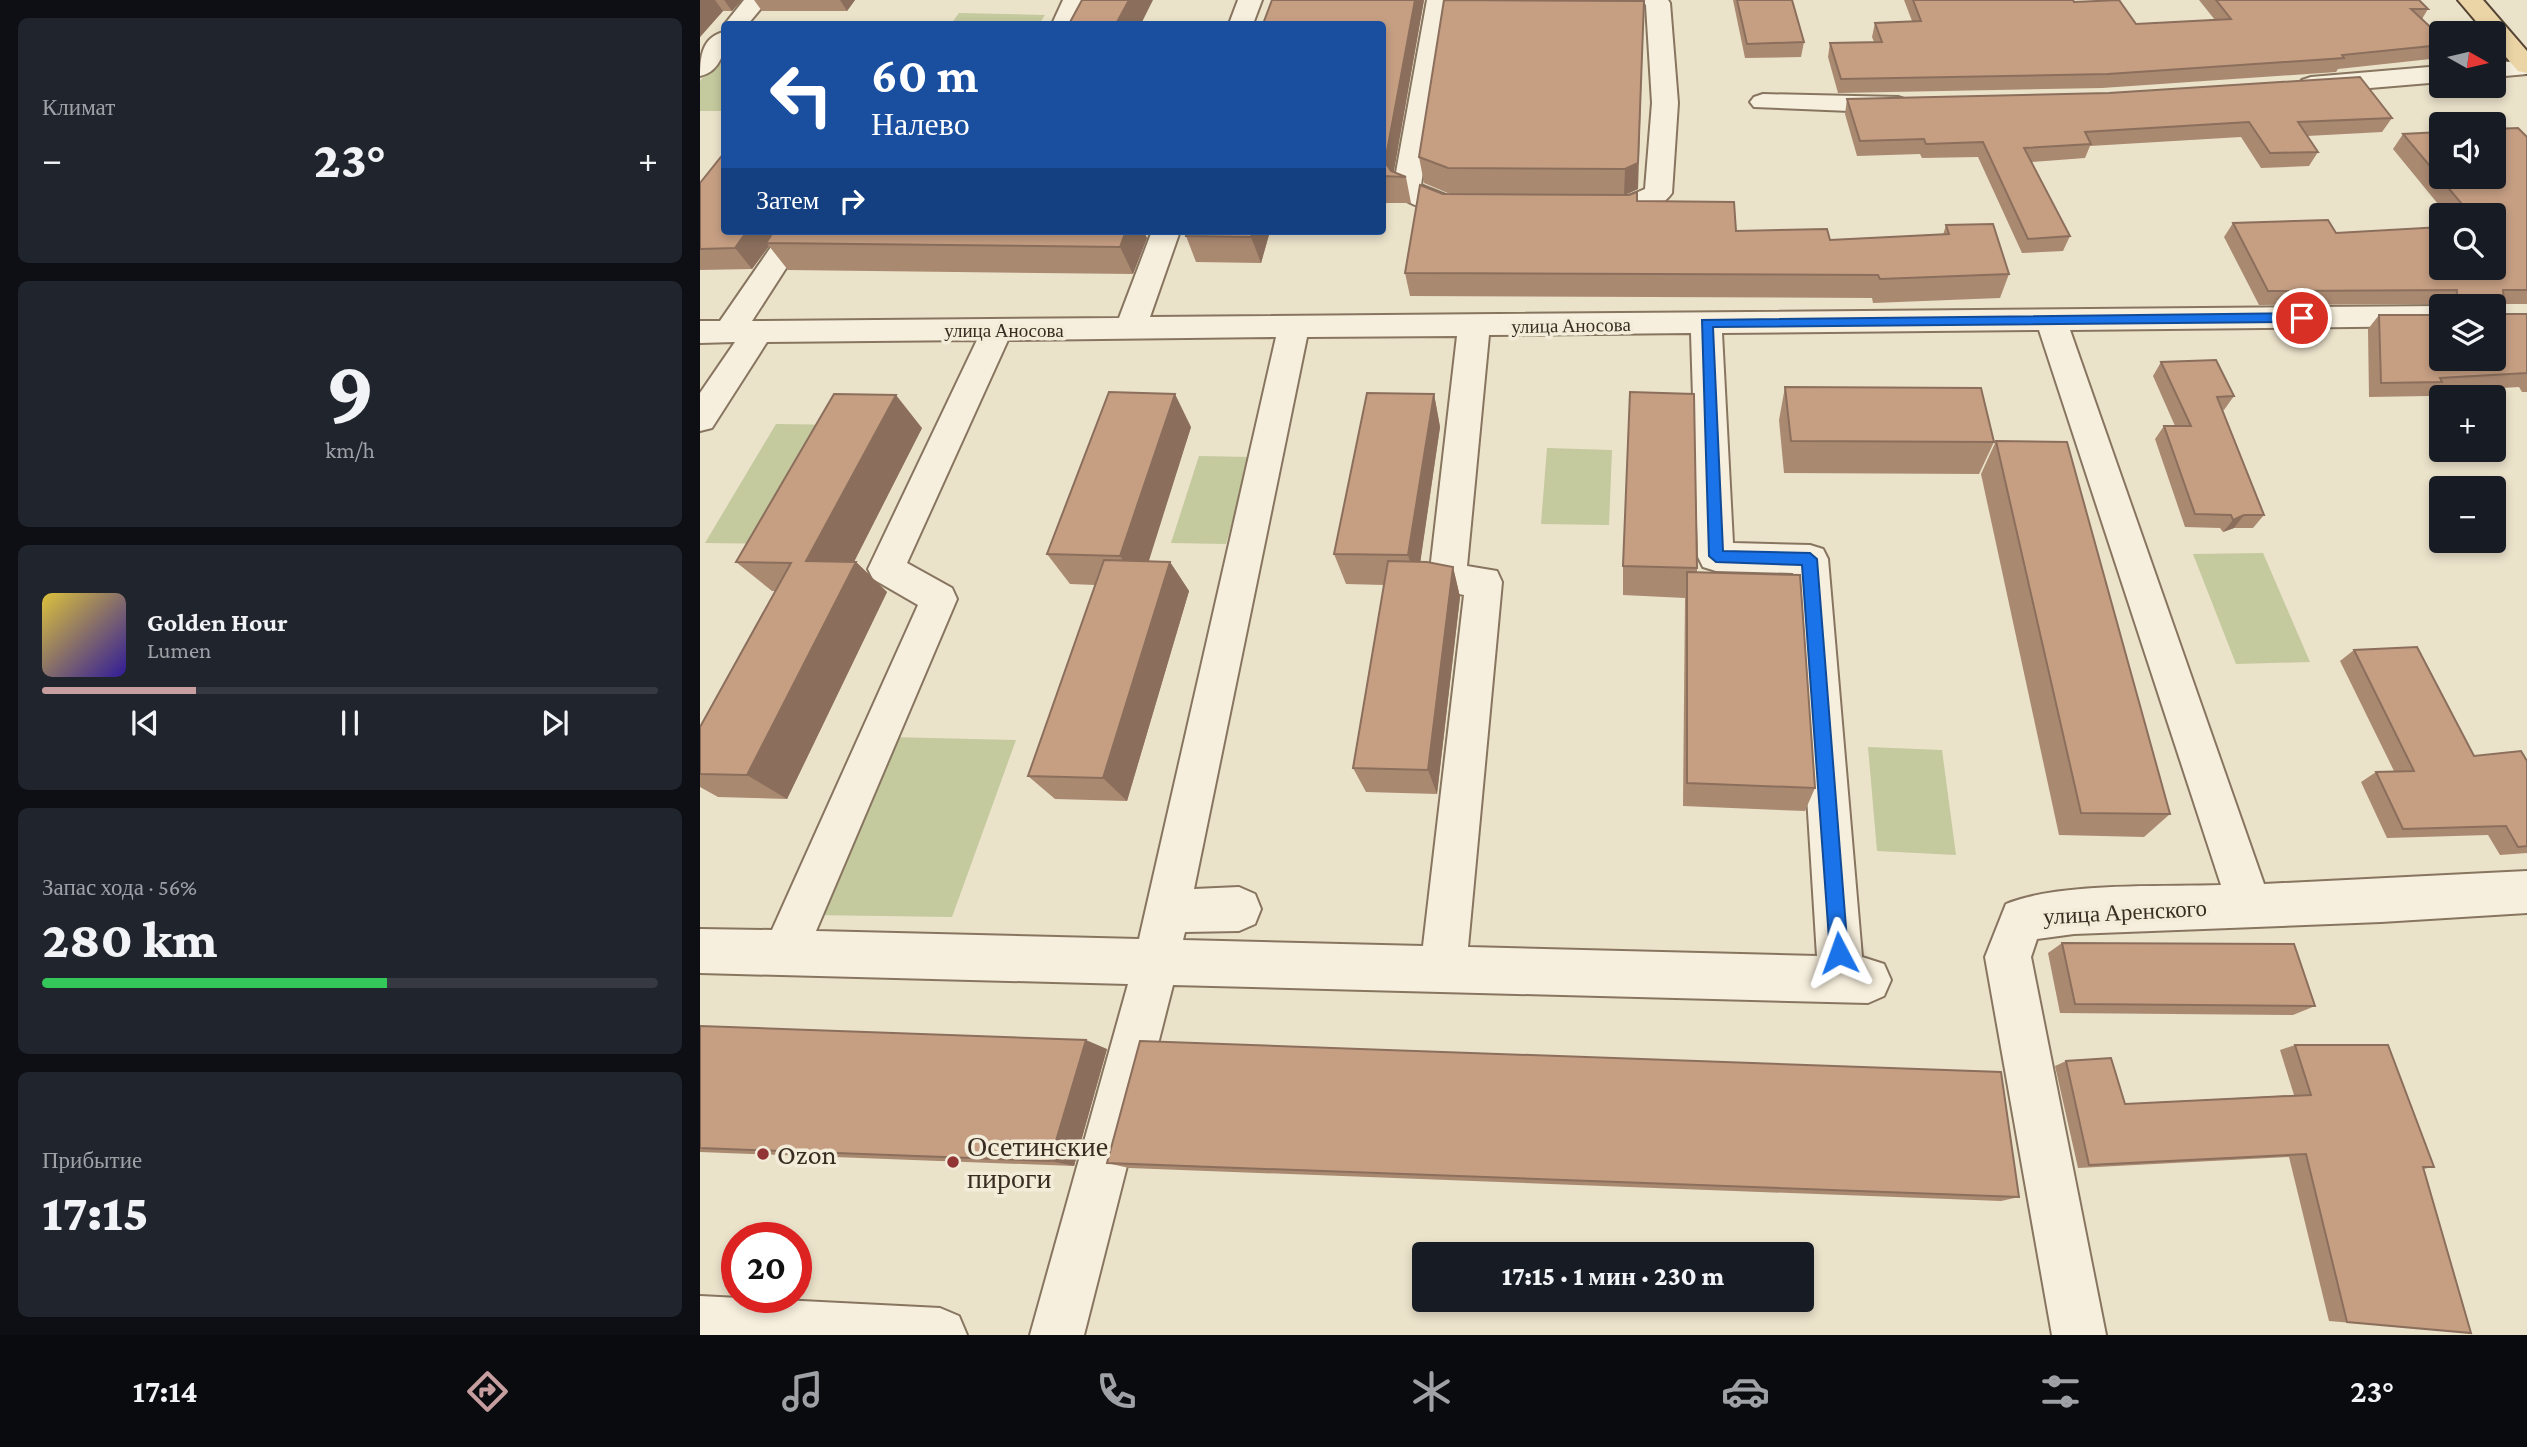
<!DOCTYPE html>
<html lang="ru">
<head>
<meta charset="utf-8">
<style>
	:root { --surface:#171b24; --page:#20242c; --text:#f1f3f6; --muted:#9ea1a6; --line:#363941; --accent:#c69e9f }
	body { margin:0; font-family:"Crimson Pro",serif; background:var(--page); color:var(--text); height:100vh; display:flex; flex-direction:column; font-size:26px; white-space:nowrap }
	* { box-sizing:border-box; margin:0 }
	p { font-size:23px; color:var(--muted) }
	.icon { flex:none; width:38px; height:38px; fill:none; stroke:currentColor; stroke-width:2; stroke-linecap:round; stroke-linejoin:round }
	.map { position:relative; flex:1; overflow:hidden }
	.details { display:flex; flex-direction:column; gap:18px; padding:18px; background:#0d0f14; width:700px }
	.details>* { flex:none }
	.hud { position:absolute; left:21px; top:21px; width:665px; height:214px; border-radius:7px; box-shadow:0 4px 10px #0003; background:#1a4fa0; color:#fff; overflow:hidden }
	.needle { width:46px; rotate:98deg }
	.buttons { position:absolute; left:1729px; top:21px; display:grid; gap:14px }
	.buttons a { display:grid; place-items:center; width:77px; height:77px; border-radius:7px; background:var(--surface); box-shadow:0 4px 10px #0003; font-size:35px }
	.speed { position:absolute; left:21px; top:1222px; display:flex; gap:14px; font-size:35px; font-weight:700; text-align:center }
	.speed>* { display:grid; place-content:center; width:91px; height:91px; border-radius:50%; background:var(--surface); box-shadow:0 4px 10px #0003; line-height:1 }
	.speed .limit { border:10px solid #d22; background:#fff; color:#111 }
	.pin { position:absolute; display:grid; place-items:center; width:60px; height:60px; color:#fff; margin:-30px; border:4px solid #fff; border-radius:50%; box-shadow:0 2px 7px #0007 }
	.me { position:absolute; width:77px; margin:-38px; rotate:356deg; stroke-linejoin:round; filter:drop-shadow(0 0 5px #0008) }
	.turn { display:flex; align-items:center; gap:24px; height:147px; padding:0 35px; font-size:32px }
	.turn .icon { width:91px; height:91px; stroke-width:2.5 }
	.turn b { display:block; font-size:49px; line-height:60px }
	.then { display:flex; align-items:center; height:66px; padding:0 35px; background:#0003; gap:14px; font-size:26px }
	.big { font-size:52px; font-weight:800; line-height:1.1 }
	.details .card { flex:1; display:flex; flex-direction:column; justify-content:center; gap:10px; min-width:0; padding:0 24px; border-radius:10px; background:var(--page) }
	.details .dial { align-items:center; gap:0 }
	.dial b { font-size:91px; line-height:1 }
	.song { display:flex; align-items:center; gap:21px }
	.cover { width:84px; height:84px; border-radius:10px; background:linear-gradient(135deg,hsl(50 70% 55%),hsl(250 70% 35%)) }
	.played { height:7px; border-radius:4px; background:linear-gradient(90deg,var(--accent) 25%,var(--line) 25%) }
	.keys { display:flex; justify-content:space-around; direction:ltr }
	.heat { display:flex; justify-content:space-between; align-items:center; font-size:38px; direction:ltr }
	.charge { height:10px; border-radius:5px; background:linear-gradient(90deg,#34c759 56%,var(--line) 0) }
	.trip { position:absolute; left:712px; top:1242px; width:402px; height:70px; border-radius:7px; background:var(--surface); box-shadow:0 4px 10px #0003; font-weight:800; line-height:70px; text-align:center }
	.menu { display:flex; height:112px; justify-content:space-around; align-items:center; background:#090b0e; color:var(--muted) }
	.menu .icon { width:49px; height:49px }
	.menu .selected { color:var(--accent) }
	.menu b { font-size:32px; color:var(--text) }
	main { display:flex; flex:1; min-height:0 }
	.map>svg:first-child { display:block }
	.green { fill:#c4c99e }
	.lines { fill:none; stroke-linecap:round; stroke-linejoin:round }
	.minor-casing { stroke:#877560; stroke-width:4 }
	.major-casing { stroke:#554333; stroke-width:4 }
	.minor { fill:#f7efdd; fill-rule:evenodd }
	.major { fill:#ebd5a6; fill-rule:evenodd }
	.wall { fill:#aa8971 }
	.shaded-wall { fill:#8b6f5c }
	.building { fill:#c69f83; stroke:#8b6f5c; stroke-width:2 }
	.route { fill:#1a73e8; stroke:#114b97; stroke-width:2 }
	.poi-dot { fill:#913535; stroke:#f3ecd9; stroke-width:2.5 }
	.labels { text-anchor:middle; stroke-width:7; stroke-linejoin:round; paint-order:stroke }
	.far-street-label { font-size:19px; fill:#392d22; stroke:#f3ecd9 }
	.street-label { font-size:23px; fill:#392d22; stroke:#f3ecd9 }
	.near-poi-label { font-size:28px; fill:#392d22; stroke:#f3ecd9; text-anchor:start }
</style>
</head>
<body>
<main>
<section class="details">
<div class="card"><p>Климат</p>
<div class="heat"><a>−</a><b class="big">23°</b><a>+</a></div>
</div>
<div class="card dial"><b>9</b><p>km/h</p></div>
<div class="card">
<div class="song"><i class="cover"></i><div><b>Golden Hour</b><p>Lumen</p></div></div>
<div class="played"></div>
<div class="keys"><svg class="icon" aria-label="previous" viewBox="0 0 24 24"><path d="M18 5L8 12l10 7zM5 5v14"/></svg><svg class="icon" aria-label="pause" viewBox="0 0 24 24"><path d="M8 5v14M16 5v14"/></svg><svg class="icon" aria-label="next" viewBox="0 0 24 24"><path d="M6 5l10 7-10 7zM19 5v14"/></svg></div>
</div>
<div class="card"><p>Запас хода · 56%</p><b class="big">280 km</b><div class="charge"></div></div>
<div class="card"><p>Прибытие</p><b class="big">17:15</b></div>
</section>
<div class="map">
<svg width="1827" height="1335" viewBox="0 0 1827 1335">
	<rect width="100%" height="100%" fill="#ebe2ca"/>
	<!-- green -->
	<g class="green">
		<polygon points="259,13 345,15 339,24 251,24"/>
		<polygon points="24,51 24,111 0,111 0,81"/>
		<polygon points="76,424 144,425 79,544 5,543"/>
		<polygon points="847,448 912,450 909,525 841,524"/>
		<polygon points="499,456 551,457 526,544 471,543"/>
		<polygon points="1563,553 1610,662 1536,664 1493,554"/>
		<polygon points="188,737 316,740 252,917 111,915"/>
		<polygon points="1168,747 1242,750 1256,855 1177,851"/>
	</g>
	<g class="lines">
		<defs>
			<g id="minor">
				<polygon points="44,0 68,0 48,24 24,25"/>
				<polygon points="363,0 387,0 376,24 352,24"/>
				<polygon points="538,0 562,0 553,24 529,24"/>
				<path d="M727,0H755L748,7L721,185L751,197L780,200L784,206L780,212C757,218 707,210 693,189Z"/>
				<path d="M942,0H968L970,3L978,103L972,193C956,217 906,220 880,213L876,207L880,201L924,198L945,189L952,103L946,5Z"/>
				<path d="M24,32C26,50 21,71 0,76C0,57 2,37 24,32Z"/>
				<polygon points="1827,60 1827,74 1794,77 1794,63"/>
				<polygon points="1741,66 1741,82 1611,93 1602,90 1598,85 1602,80 1611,77"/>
				<polygon points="1063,94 1198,97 1207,100 1211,105 1207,110 1198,113 1054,107 1050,102 1054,97"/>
				<path d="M82,231H110L52,321L419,318L452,231H480L450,317L1741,306H1743L1741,326L1370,330L1564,884L1827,871V913L1681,922L1374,934L1337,939L1331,957L1406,1335H1352L1285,957L1306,904C1360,882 1461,887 1521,885L1339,330L1022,333L1033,543L1110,545L1123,549L1128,559L1162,957L1184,964L1191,980L1184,996L1168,1003L473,985L384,1335H330L428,984L0,973V929L72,930L218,605L173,579L168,569L277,340L67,342L12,428L0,431V393L35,342L0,343V321H20ZM991,333L998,557L1003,567L1016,571L1093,573L1117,956L768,947L802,582L797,571L767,566L789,335ZM757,336L729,579L734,589L764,595L723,946L483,940L485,932L539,931L555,924L561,909L555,894L539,887L494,889L607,337ZM576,337L439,939L116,931L257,599L252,588L207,563L308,340Z"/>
				<polygon points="0,1296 240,1308 259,1316 267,1335 0,1335"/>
			</g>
			<polygon id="major" points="1758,0 1783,0 1827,51 1827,73 1818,71 1794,43 1794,33 1786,33"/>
		</defs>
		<!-- minor casing -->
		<use href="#minor" class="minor-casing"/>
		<!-- major casing -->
		<use href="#major" class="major-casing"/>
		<!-- minor -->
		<use href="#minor" class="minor"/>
		<!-- major -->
		<use href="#major" class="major"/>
	</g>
	<!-- wall -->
	<g class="wall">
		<polygon points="0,0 42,0 32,11 23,11 0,37"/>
		<polygon points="54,0 155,0 147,11 62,11"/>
		<polygon points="724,0 693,172 706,177 711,203 682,203 682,24"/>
		<polygon points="881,0 938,189 926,195 937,201 1036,231 1130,240 1243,235 1246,225 1309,274 1300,298 1173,303 1172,298 710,296 705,273 743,194 750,194 724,183 719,157"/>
		<polygon points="1033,0 1092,0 1104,42 1101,57 1045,58"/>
		<polygon points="1204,0 1373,0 1374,2 1436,24 1515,20 1499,0 1719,0 1728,9 1722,19 1741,37 1741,56 1740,58 1638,69 1636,72 1402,88 1138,93 1128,57 1130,43 1174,42 1172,37 1175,23 1212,21"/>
		<polygon points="1147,99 1692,118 1682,132 1607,136 1618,152 1609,166 1561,168 1541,137 1390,146 1385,158 1331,162 1370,236 1363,251 1322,253 1278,157 1222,158 1220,154 1157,156 1145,114"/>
		<polygon points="1703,134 1827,137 1827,304 1804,304 1805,314 1827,314 1827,392 1822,392 1819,387 1733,392 1729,396 1669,397 1668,329 1679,315 1741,359 1794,306 1745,306 1745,304 1559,305 1524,237 1533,223 1636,233 1741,268 1794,215 1747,215 1693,149"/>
		<polygon points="0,183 24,231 447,238 433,274 88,270 69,246 52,269 0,270"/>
		<polygon points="570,231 561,263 496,262 486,236"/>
		<polygon points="1461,362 1534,396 1524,410 1523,410 1564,515 1553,528 1534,528 1523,532 1520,528 1485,527 1455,439 1464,426 1475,426 1453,376"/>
		<polygon points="1085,387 1294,442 1279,474 1084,473 1079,420"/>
		<polygon points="734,394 740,427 720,562 753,567 760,597 737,794 666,792 653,768 684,585 646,584 634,554"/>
		<polygon points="491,427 448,561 470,562 489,591 427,801 355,799 328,776 395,585 370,584 347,554"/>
		<polygon points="222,428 154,562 156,562 187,592 87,799 18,797 0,787 0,727 75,591 72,591 36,562"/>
		<polygon points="1296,441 1470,814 1444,837 1359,835 1281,474"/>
		<polygon points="923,566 997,568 997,573 1115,788 1105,811 983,806 985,598 923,595"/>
		<polygon points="1654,650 1774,756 1827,761 1827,853 1800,855 1788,835 1687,838 1661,782 1676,772 1694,771 1640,661"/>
		<polygon points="1362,943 1615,1006 1593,1015 1360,1013 1348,953"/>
		<polygon points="0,1026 407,1049 374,1166 0,1152"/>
		<polygon points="1595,1045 1734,1167 1723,1169 1771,1333 1629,1321 1589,1157 1378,1168 1355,1066 1366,1061 1425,1104 1594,1095 1580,1050"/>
		<polygon points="407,1163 1319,1197 1301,1201 429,1168"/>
	</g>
	<!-- shaded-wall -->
	<g class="shaded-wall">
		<polygon points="0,0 15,0 23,11 0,37"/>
		<polygon points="24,0 42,0 32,11"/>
		<polygon points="140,0 155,0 147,11"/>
		<polygon points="429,0 453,0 441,24 416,24"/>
		<polygon points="715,0 724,0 693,177 685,162"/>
		<polygon points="944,1 938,189 924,195 925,169"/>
		<polygon points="47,231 76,231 66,243 69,246 52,269 35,248"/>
		<polygon points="426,231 444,231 447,238 433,274 420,247"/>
		<polygon points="553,231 570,231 561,263 551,237"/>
		<polygon points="475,394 491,427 441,586 420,556"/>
		<polygon points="734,394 740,427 717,585 708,555"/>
		<polygon points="196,395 222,428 139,591 106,561"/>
		<polygon points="1544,515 1534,528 1523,532 1533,520"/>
		<polygon points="156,562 187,592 87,799 47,775"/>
		<polygon points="470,562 489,591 427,801 403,778"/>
		<polygon points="753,567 760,597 737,794 728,770"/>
		<polygon points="386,1040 407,1049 374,1166 350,1161"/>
	</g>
	<!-- building -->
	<g class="building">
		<polygon points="382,0 429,0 416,24 369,24"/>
		<polygon points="572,0 715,0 685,162 691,171 706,177 682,176 682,24 563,24"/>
		<polygon points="744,0 944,1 938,163 925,169 748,168 719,157"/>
		<polygon points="1037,0 1092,0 1104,42 1047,44"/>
		<polygon points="1213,0 1373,0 1374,2 1419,0 1436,24 1531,19 1516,0 1719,0 1728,9 1711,9 1741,37 1741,45 1642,55 1644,58 1408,74 1141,79 1130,43 1182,42 1175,23 1221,21"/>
		<polygon points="1660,77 1692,118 1598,122 1618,152 1570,153 1549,122 1385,132 1391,144 1324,148 1370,236 1328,239 1283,142 1226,144 1224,139 1160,141 1147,99 1409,93"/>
		<polygon points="1818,128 1827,137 1827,290 1803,290 1805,314 1827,314 1827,373 1740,378 1742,382 1681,383 1679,315 1741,315 1741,359 1794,359 1794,306 1756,306 1757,290 1568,291 1533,223 1628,220 1636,233 1741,227 1741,268 1794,268 1794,215 1771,215 1703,134 1741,132 1741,177 1794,177 1794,129"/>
		<polygon points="24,153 24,231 47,231 35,248 0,249 0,183"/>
		<polygon points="720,185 743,194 929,195 937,192 937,201 1034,202 1036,231 1127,229 1130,240 1249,234 1246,225 1293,224 1309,274 1180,279 1178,275 705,273"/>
		<polygon points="74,231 426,231 420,247 66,243"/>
		<polygon points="487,231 553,231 551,237 486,236"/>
		<polygon points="1516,360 1534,396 1517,397 1564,515 1544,515 1533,520 1531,515 1495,514 1464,426 1491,426 1461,362"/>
		<polygon points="1085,387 1281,388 1294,442 1091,441"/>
		<polygon points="409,392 475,394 420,556 347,554"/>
		<polygon points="930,392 994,394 997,568 923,566"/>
		<polygon points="667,393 734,394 708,555 634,554"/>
		<polygon points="134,394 196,395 106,561 156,562 47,775 0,774 0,727 91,563 36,562"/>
		<polygon points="1296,441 1367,442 1470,814 1381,813"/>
		<polygon points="404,560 470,562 403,778 328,776"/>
		<polygon points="688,561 727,562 753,567 728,770 653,768"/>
		<polygon points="987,572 1100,575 1115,788 987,783"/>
		<polygon points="1717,647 1774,756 1821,751 1827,761 1827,846 1818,847 1806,826 1703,829 1676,772 1714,771 1654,650"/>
		<polygon points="1362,943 1594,944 1615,1006 1375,1004"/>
		<polygon points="0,1026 386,1040 350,1161 0,1148"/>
		<polygon points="440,1041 1301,1072 1319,1197 407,1163"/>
		<polygon points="1595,1045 1688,1045 1734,1167 1723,1167 1771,1333 1647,1322 1606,1154 1389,1165 1366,1061 1411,1058 1425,1104 1611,1095"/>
	</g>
	<!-- route -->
	<polygon class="route" points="1602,313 1608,318 1602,322 1013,327 1023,551 1110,553 1117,559 1148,953 1145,959 1139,962 1132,959 1130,953 1102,565 1016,562 1009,556 1002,320"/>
	<!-- markers -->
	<g class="poi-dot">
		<circle cx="63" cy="1154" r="7"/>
		<circle cx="253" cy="1162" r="7"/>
	</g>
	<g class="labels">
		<!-- far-street labels -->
		<g class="far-street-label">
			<text transform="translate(871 325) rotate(-1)" y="7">улица Аносова</text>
			<text x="304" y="337">улица Аносова</text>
		</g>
		<!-- street labels -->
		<g class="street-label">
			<text transform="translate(1425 912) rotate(-3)" y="8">улица Аренского</text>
		</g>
		<!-- near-poi labels -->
		<g class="near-poi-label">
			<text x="267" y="1156">Осетинские<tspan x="267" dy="32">пироги</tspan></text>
			<text x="77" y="1164">Ozon</text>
		</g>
	</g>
</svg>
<div class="buttons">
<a><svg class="needle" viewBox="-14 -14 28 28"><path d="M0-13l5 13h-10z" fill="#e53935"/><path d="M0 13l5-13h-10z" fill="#9ea1a6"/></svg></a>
<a><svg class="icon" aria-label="sound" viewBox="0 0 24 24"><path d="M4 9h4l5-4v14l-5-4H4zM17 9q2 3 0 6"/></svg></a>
<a><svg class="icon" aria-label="search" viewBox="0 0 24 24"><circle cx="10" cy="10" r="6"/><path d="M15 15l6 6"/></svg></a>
<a><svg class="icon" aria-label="layers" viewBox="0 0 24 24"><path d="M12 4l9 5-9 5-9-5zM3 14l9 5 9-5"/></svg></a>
<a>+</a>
<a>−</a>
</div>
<div class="speed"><div class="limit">20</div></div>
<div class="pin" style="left:1602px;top:318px;background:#d93025"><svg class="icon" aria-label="arrive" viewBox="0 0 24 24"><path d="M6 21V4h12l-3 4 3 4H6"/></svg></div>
<svg class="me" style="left:1139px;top:953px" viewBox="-20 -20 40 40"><path d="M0-17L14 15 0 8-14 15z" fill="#1a73e8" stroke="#fff" stroke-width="4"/></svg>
<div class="trip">17:15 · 1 мин · 230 m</div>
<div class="hud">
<div class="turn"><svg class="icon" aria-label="left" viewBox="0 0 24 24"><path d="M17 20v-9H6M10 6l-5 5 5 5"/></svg><div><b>60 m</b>Налево</div></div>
<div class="then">Затем<svg class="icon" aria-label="right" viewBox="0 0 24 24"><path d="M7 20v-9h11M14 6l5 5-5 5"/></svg></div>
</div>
</div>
</main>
<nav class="menu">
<b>17:14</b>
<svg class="icon selected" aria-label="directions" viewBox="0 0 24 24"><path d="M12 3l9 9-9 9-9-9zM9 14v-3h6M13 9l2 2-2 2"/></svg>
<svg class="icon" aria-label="music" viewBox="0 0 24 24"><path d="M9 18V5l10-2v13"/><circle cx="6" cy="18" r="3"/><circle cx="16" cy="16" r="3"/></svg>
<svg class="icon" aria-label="phone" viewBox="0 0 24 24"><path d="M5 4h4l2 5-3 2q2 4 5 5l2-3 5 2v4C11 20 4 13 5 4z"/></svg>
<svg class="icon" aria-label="climate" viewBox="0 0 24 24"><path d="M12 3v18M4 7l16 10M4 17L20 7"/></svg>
<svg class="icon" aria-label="car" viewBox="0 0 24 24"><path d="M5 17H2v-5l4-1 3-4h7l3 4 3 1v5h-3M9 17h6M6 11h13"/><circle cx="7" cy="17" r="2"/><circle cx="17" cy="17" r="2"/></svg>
<svg class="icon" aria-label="filters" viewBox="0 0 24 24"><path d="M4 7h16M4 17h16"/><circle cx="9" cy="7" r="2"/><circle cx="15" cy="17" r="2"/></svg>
<b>23°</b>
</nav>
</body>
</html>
